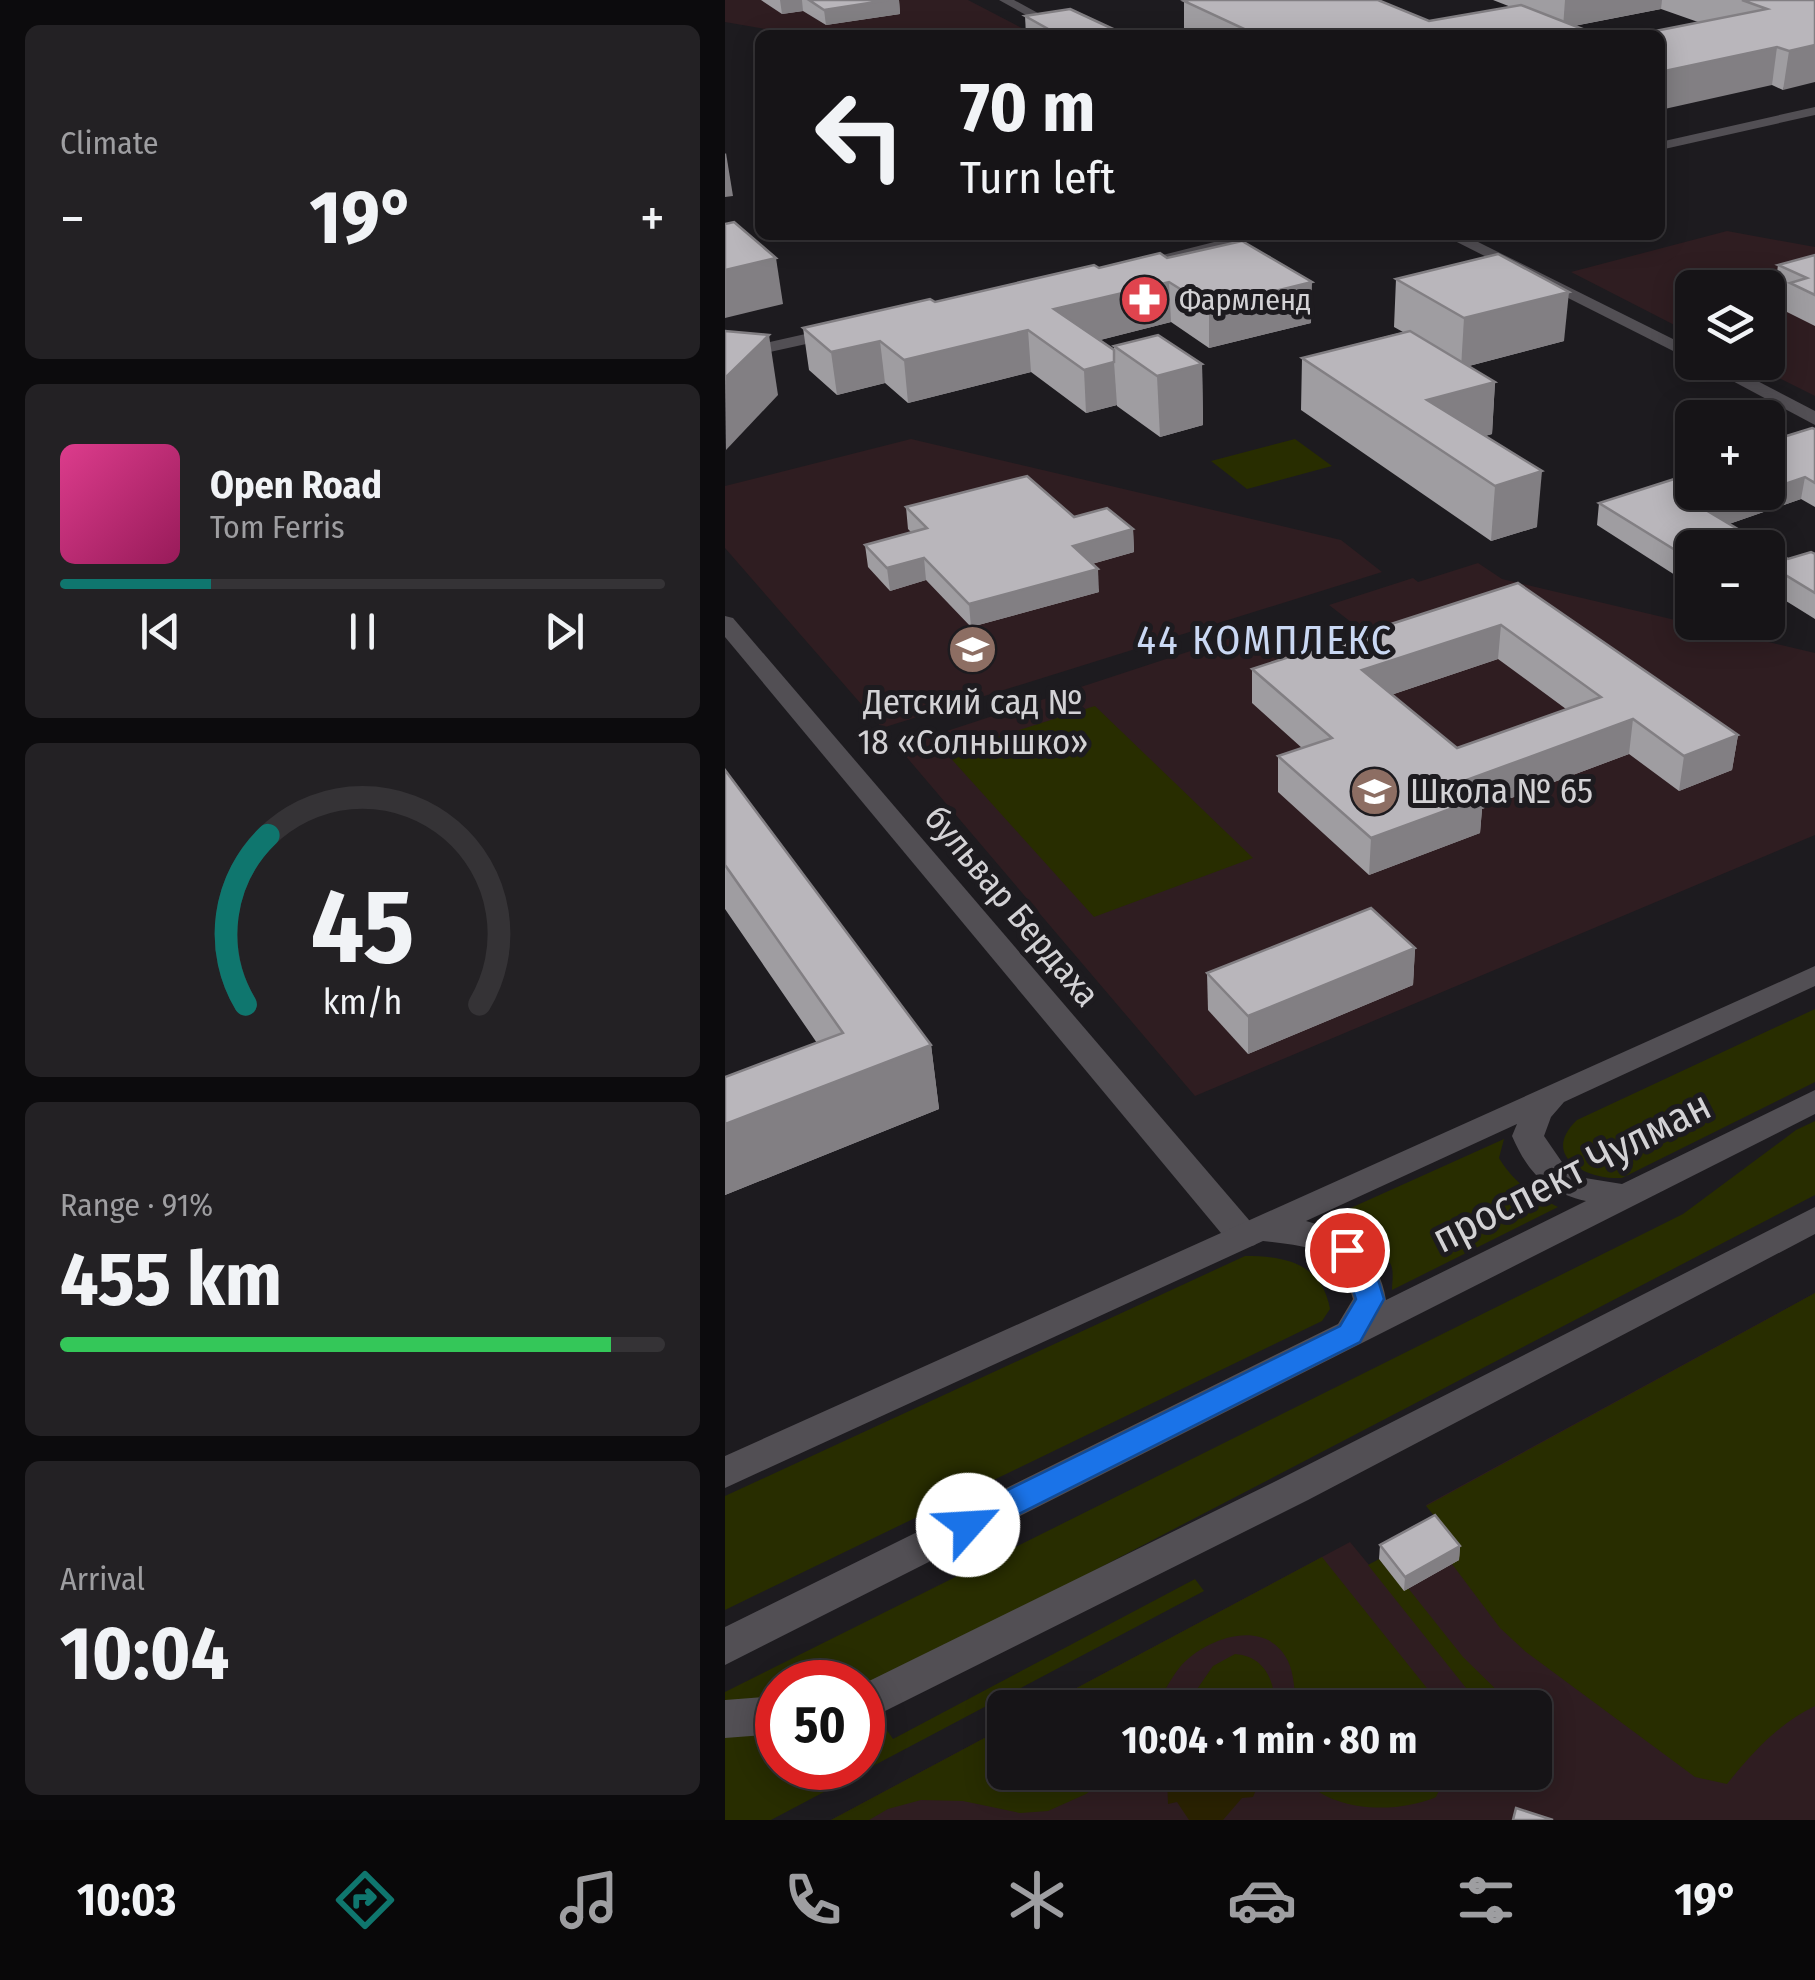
<!DOCTYPE html>
<html lang="en">
<head>
<meta charset="utf-8">
<style>
	:root { --surface:#161417; --page:#232124; --text:#f1f3f6; --muted:#9e9ea1; --line:#353336; --accent:#0f766e }
	body { margin:0; font-family:"Fira Sans Condensed",sans-serif; background:var(--page); color:var(--text); height:100vh; display:flex; flex-direction:column; font-size:38px; white-space:nowrap }
	* { box-sizing:border-box; margin:0 }
	p { font-size:32px; color:var(--muted) }
	.icon { flex:none; width:55px; height:55px; fill:none; stroke:currentColor; stroke-width:2; stroke-linecap:round; stroke-linejoin:round }
	.map { position:relative; flex:1; overflow:hidden }
	.panel { display:flex; flex-direction:column; gap:25px; padding:25px; background:#0c0b0d; width:725px }
	.panel>* { flex:none }
	.guide { position:absolute; left:30px; top:30px; width:910px; height:210px; border-radius:15px; box-shadow:0 5px 25px #0003,0 0 0 2px var(--line); background:#161417; color:var(--text); overflow:hidden }
	.controls { position:absolute; left:950px; top:270px; display:grid; gap:20px }
	.controls a { display:grid; place-items:center; width:110px; height:110px; border-radius:15px; background:var(--surface); box-shadow:0 5px 25px #0003,0 0 0 2px var(--line); font-size:50px }
	.speed { position:absolute; left:30px; top:1660px; display:flex; gap:20px; font-size:50px; font-weight:700; text-align:center }
	.speed>* { display:grid; place-content:center; width:130px; height:130px; border-radius:50%; background:var(--surface); box-shadow:0 5px 25px #0003,0 0 0 2px var(--line); line-height:1 }
	.speed .limit { border:15px solid #d22; background:#fff; color:#111 }
	.pin { position:absolute; display:grid; place-items:center; width:85px; height:85px; color:#fff; margin:-42px; border:5px solid #fff; border-radius:50%; box-shadow:0 2px 10px #0007 }
	.me { position:absolute; width:110px; margin:-55px; rotate:64deg; stroke-linejoin:round; filter:drop-shadow(0 0 8px #0008) }
	.turn { display:flex; align-items:center; gap:35px; height:210px; padding:0 40px; font-size:45px }
	.turn .icon { width:130px; height:130px; stroke-width:2.5 }
	.turn b { display:block; font-size:70px; line-height:85px }
	.big { font-size:75px; font-weight:700; line-height:1.1 }
	.panel .widget { flex:1; display:flex; flex-direction:column; justify-content:center; gap:15px; min-width:0; padding:0 35px; border-radius:15px; background:var(--page) }
	.panel .dial { align-items:center; gap:0 }
	.dial svg { height:260px; overflow:visible; fill:none; stroke:var(--line); stroke-width:7; stroke-linecap:round; text-anchor:middle }
	.dial text { fill:var(--text); stroke:none }
	.song { display:flex; align-items:center; gap:30px }
	.cover { width:120px; height:120px; border-radius:15px; background:linear-gradient(135deg,hsl(330 70% 55%),hsl(330 70% 35%)) }
	.played { height:10px; border-radius:5px; background:linear-gradient(90deg,var(--accent) 25%,var(--line) 25%) }
	.keys { display:flex; justify-content:space-around; direction:ltr }
	.heat { display:flex; justify-content:space-between; align-items:center; font-size:55px; direction:ltr }
	.charge { height:15px; border-radius:8px; background:linear-gradient(90deg,#34c759 91%,var(--line) 0) }
	.trip { position:absolute; left:262px; top:1690px; width:565px; height:100px; border-radius:15px; background:var(--surface); box-shadow:0 5px 25px #0003,0 0 0 2px var(--line); font-weight:700; line-height:100px; text-align:center }
	.dock { display:flex; height:160px; justify-content:space-around; align-items:center; background:#090809; color:var(--muted) }
	.dock .icon { width:70px; height:70px }
	.dock .selected { color:var(--accent) }
	.dock b { font-size:45px; color:var(--text) }
	main { display:flex; flex:1; min-height:0 }
	.map>svg:first-child { display:block }
	.education { fill:#2f1d21 }
	.green { fill:#282d00 }
	.sand { fill:#2a2202 }
	.lines { fill:none; stroke-linecap:round; stroke-linejoin:round }
	.minor { fill:#524f54; fill-rule:evenodd }
	.secondary { fill:#524f54; fill-rule:evenodd }
	.wall { fill:#9f9da1; fill-rule:evenodd }
	.shaded-wall { fill:#827f83 }
	.building { fill:#b9b6bb; stroke:#827f83; stroke-width:2.5; fill-rule:evenodd }
	.route { fill:#1a73e8; stroke:#114b97; stroke-width:2.5 }
	.labels { text-anchor:middle; stroke-width:10; stroke-linejoin:round; paint-order:stroke }
	.far-poi-label { font-size:30px; fill:#d3d2d5; stroke:#1d1b1f; text-anchor:start }
	.poi-label { font-size:35px; fill:#d3d2d5; stroke:#1d1b1f }
	.street-label { font-size:35px; fill:#d3d2d5; stroke:#1d1b1f }
	.quarter-label { font-size:40px; letter-spacing:2.5px; fill:#cad8f3; stroke:#1d1b1f }
	.near-street-label { font-size:42px; fill:#d3d2d5; stroke:#1d1b1f }
</style>
</head>
<body>
<main>
<section class="panel">
<div class="widget"><p>Climate</p>
<div class="heat"><a>−</a><b class="big">19°</b><a>+</a></div>
</div>
<div class="widget">
<div class="song"><i class="cover"></i><div><b>Open Road</b><p>Tom Ferris</p></div></div>
<div class="played"></div>
<div class="keys"><svg class="icon" aria-label="previous" viewBox="0 0 24 24"><path d="M18 5L8 12l10 7zM5 5v14"/></svg><svg class="icon" aria-label="pause" viewBox="0 0 24 24"><path d="M8 5v14M16 5v14"/></svg><svg class="icon" aria-label="next" viewBox="0 0 24 24"><path d="M6 5l10 7-10 7zM19 5v14"/></svg></div>
</div>
<div class="widget dial"><svg viewBox="0 0 100 80">
<path d="M14 69A42 42 0 1 1 86 69"/>
<path d="M14 69A42 42 0 0 1 21 17" stroke="#0f766e"/>
<text x="50" y="56" font-size="32" font-weight="700">45</text>
<text x="50" y="72" font-size="11">km/h</text>
</svg></div>
<div class="widget"><p>Range · 91%</p><b class="big">455 km</b><div class="charge"></div></div>
<div class="widget"><p>Arrival</p><b class="big">10:04</b></div>
</section>
<div class="map">
<svg width="1090" height="1820" viewBox="0 0 1090 1820">
	<rect width="100%" height="100%" fill="#1d1b1f"/>
	<!-- education -->
	<g class="education">
		<polygon points="0,0 243,0 310,35 74,35 0,22"/>
		<polygon points="1002,231 1090,247 1090,396 1024,363 1042,362 1042,288 968,288 967,334 846,272"/>
		<polygon points="186,439 616,540 657,572 157,728 0,548 0,486"/>
		<polygon points="753,563 777,579 1090,653 1090,835 470,1096 173,747 554,622 602,661 653,643 604,605 688,578 693,582"/>
		<polygon points="1090,1293 1090,1820 106,1820 280,1727 280,1772 810,1772 810,1708 316,1707 625,1542 644,1565 716,1525 701,1505"/>
	</g>
	<!-- green -->
	<g class="green">
		<polygon points="570,439 607,466 522,489 486,461"/>
		<polygon points="370,706 528,858 369,917 221,753"/>
		<path d="M1090,1009V1082L897,1178C862,1180 814,1156 852,1120Z"/>
		<polygon points="1090,1121 1090,1195 138,1691 138,1682 52,1682 52,1704 0,1707 0,1692 958,1214 1071,1130"/>
		<path d="M779,1139L774,1158C790,1184 807,1194 833,1207L667,1290C667,1284 669,1271 666,1265C657,1241 621,1227 599,1220Z"/>
		<path d="M520,1256C561,1256 597,1264 605,1309L597,1321L0,1610V1496Z"/>
		<path d="M1090,1293V1706C1053,1724 1028,1752 1002,1784L970,1777L801,1652L775,1628L727,1564L733,1560L716,1524L701,1506Z"/>
		<path d="M597,1557L705,1692L714,1707H571C570,1694 569,1673 563,1661C541,1616 480,1638 455,1667C445,1679 438,1695 430,1707H316Z"/>
		<polygon points="654,1559 679,1590 683,1588 738,1657 789,1707 760,1707 749,1698 643,1565"/>
		<polygon points="470,1579 479,1591 46,1820 0,1820 0,1736 52,1735 52,1768 138,1768 138,1723 153,1717 168,1739"/>
		<path d="M510,1654C539,1656 550,1680 550,1707L507,1701L485,1707L459,1708L488,1666Z"/>
		<polygon points="280,1727 280,1772 390,1773 361,1794 323,1811 295,1813 238,1801 196,1800 163,1809 144,1820 106,1820"/>
		<path d="M573,1773V1772L722,1773L711,1797C669,1815 601,1812 573,1773Z"/>
	</g>
	<!-- sand -->
	<polygon class="sand" points="442,1773 442,1772 538,1773 528,1797 517,1798 498,1820 464,1820 452,1802 443,1804"/>
	<g class="lines">
		<!-- minor -->
		<g class="minor">
			<polygon points="274,0 289,0 353,35 337,35"/>
			<polygon points="1090,107 1090,115 935,150 935,142"/>
			<polygon points="517,235 547,235 406,270 398,265"/>
			<polygon points="718,235 739,235 968,349 968,361"/>
			<polygon points="116,326 122,327 122,335 0,362 0,352"/>
			<polygon points="972,362 996,362 1090,411 1090,425"/>
			<polygon points="0,616 8,618 530,1227 534,1236 530,1245 518,1248 506,1245 0,637"/>
			<polygon points="1090,1207 1090,1234 583,1500 138,1722 138,1684 557,1478"/>
			<polygon points="52,1696 52,1734 0,1738 0,1700"/>
		</g>
		<!-- secondary -->
		<path class="secondary" d="M1090,966V986L839,1102L826,1117L819,1136L841,1168L860,1178L897,1184L1090,1090V1114L0,1665V1627L613,1324L628,1299C613,1246 585,1247 538,1241L0,1488V1456ZM792,1124L787,1136C803,1173 822,1192 861,1201L661,1300C654,1255 623,1233 581,1221Z"/>
	</g>
	<!-- wall -->
	<g class="wall">
		<polygon points="36,0 174,0 175,14 101,25 78,11 57,14"/>
		<polygon points="768,0 1090,0 1058,90 1047,85 973,22 936,9 849,26 873,35 459,35 459,1 704,21 786,7"/>
		<polygon points="300,16 401,35 301,35"/>
		<polygon points="802,235 848,235 840,242"/>
		<polygon points="1090,255 1090,326 1060,311 1062,299 1049,293 1053,265"/>
		<polygon points="442,258 586,323 484,348 446,322 375,340 389,350 389,346 477,364 478,425 435,437 392,406 392,405 361,413 306,372 183,403 160,383 112,395 84,370 78,328 210,302 374,268"/>
		<polygon points="671,279 839,341 744,366 770,382 767,434 760,436 812,527 766,541 576,410 577,358 678,332 669,327"/>
		<polygon points="1090,429 1090,507 1076,499 1004,524 1063,559 1090,554 1090,619 1045,591 1042,548 968,548 968,583 964,584 872,525 874,503 968,492"/>
		<polygon points="181,507 349,517 408,529 409,552 367,564 374,592 246,627 201,580 165,591 143,567 140,545 186,532 183,529"/>
		<path d="M793,583L1013,735L1007,770L954,791L904,754L757,809L755,833L644,875L553,792V756L577,748L527,703V669ZM773,659L841,709L732,748L666,695Z"/>
		<polygon points="0,770 206,1045 214,1109 0,1195 0,1077 92,1043 0,909"/>
		<polygon points="690,948 688,985 523,1054 483,1010 482,973"/>
		<polygon points="655,1545 735,1546 734,1560 679,1591 654,1559"/>
	</g>
	<!-- shaded-wall -->
	<g class="shaded-wall">
		<polygon points="55,0 77,0 78,11 57,14"/>
		<polygon points="163,0 174,0 175,14 101,25 99,10"/>
		<polygon points="840,0 937,0 936,9 838,28"/>
		<polygon points="1090,45 1090,82 1058,90 1064,51"/>
		<polygon points="1052,47 1047,85 935,110 935,72"/>
		<polygon points="1,153 8,196 0,197 0,154"/>
		<polygon points="51,258 58,304 0,318 0,270"/>
		<polygon points="444,282 446,322 332,351 329,309"/>
		<polygon points="587,282 586,323 484,348 484,307"/>
		<polygon points="844,292 839,341 736,368 739,318"/>
		<polygon points="303,330 306,372 183,403 179,360"/>
		<polygon points="44,335 53,395 1,450 0,378"/>
		<polygon points="155,341 160,383 112,395 106,352"/>
		<polygon points="389,362 392,405 361,413 359,370"/>
		<polygon points="477,364 478,425 435,437 432,376"/>
		<polygon points="770,382 767,434 715,449 702,400"/>
		<polygon points="817,471 812,527 766,541 770,486"/>
		<polygon points="1080,477 1076,499 978,533 981,510 1034,492 1042,492 1042,490"/>
		<polygon points="408,529 409,552 349,569 348,546"/>
		<polygon points="199,558 201,580 165,591 162,568"/>
		<polygon points="968,562 968,583 964,584"/>
		<polygon points="1049,568 1045,591 1042,592 1042,571"/>
		<polygon points="373,569 374,592 246,627 244,604"/>
		<polygon points="776,625 773,659 636,705 637,670"/>
		<polygon points="908,719 904,754 757,809 755,833 644,875 646,838 739,781"/>
		<polygon points="1013,735 1007,770 954,791 959,756"/>
		<polygon points="690,948 688,985 523,1054 523,1016"/>
		<polygon points="206,1045 214,1109 0,1195 0,1124"/>
		<polygon points="735,1546 734,1560 679,1591 680,1577"/>
	</g>
	<!-- building -->
	<g class="building">
		<polygon points="84,0 163,0 99,10"/>
		<polygon points="464,0 653,0 704,21 796,5 873,35 532,35 459,1"/>
		<polygon points="1017,0 1090,0 1090,45 1064,51 1052,47 935,72 935,35 910,35 1042,9"/>
		<polygon points="345,9 401,35 334,35 300,16"/>
		<polygon points="9,222 51,258 0,270 0,224"/>
		<polygon points="517,241 587,282 484,307 444,282 329,309 389,350 389,362 359,370 303,330 179,360 155,341 106,352 78,328 205,299 210,302 369,265 374,268 435,253 442,258"/>
		<polygon points="773,254 844,292 739,318 671,279"/>
		<polygon points="1090,255 1090,295 1065,283 1082,278 1053,265"/>
		<polygon points="0,331 44,335 0,378"/>
		<polygon points="685,331 770,382 702,400 817,471 770,486 577,358"/>
		<polygon points="433,335 477,364 432,376 389,346"/>
		<polygon points="1087,428 1090,429 1090,483 1080,477 1042,490 1042,442"/>
		<polygon points="968,473 968,492 1034,492 981,510 1063,559 1086,552 1090,554 1090,593 1049,568 1042,571 1042,548 968,548 968,561 874,503"/>
		<polygon points="302,476 349,517 382,508 408,529 348,546 373,569 244,604 199,558 162,568 140,545 202,528 181,507"/>
		<path d="M793,583L1013,735L959,756L908,719L739,781L758,797L646,838L553,756L607,738L527,669ZM776,625L876,697L732,748L637,670Z"/>
		<polygon points="0,770 206,1045 0,1124 0,1077 118,1033 0,865"/>
		<polygon points="646,908 690,948 523,1016 482,973"/>
		<polygon points="710,1515 735,1546 680,1577 655,1545"/>
		<polygon points="791,1808 828,1820 788,1820"/>
	</g>
	<!-- route -->
	<path class="route" d="M622,1240C646,1247 652,1277 659,1299L635,1342L254,1534L243,1538L232,1534L228,1525L232,1515L615,1326L631,1299L620,1267L608,1250L612,1243Z"/>
	<!-- icons -->
	<defs>
		<symbol id="pharmacy-disc" viewBox="-11 -11 22 22"><circle r="9.5" fill="#e0444e" stroke="#1d1b1f"/><path d="M-2-6h4v4h4v4h-4v4h-4v-4h-4v-4h4Z" fill="#fff"/></symbol>
		<symbol id="school-disc" viewBox="-11 -11 22 22"><circle r="9.5" fill="#8d6e63" stroke="#1d1b1f"/><path d="M0-5L7-2L0 1L-7-2ZM-4 1L0 2.5L4 1V4Q0 6-4 4Z" fill="#fff"/></symbol>
	</defs>
	<g fill-rule="evenodd">
		<use href="#pharmacy-disc" x="392" y="272" width="55" height="55"/>
		<use href="#school-disc" x="220" y="622" width="55" height="55"/>
		<use href="#school-disc" x="622" y="764" width="55" height="55"/>
	</g>
	<g class="labels">
		<!-- far-poi labels -->
		<g class="far-poi-label">
			<text x="454" y="310">Фармленд</text>
		</g>
		<!-- poi labels -->
		<g class="poi-label">
			<text x="248" y="714">Детский сад №<tspan x="248" dy="40">18 «Солнышко»</tspan></text>
			<text x="685" y="803" text-anchor="start">Школа № 65</text>
		</g>
		<!-- street labels -->
		<g class="street-label">
			<text transform="translate(287 906) rotate(50)" y="12">бульвар Бердаха</text>
		</g>
		<!-- quarter labels -->
		<g class="quarter-label">
			<text x="540" y="654">44 КОМПЛЕКС</text>
		</g>
		<!-- near-street labels -->
		<g class="near-street-label">
			<text transform="translate(846 1171) rotate(-27)" y="15">проспект Чулман</text>
		</g>
	</g>
</svg>
<div class="controls">
<a><svg class="icon" aria-label="layers" viewBox="0 0 24 24"><path d="M12 4l9 5-9 5-9-5zM3 14l9 5 9-5"/></svg></a>
<a>+</a>
<a>−</a>
</div>
<div class="speed"><div class="limit">50</div></div>
<div class="pin" style="left:622px;top:1250px;background:#d93025"><svg class="icon" aria-label="arrive" viewBox="0 0 24 24"><path d="M6 21V4h12l-3 4 3 4H6"/></svg></div>
<svg class="me" style="left:243px;top:1525px" viewBox="-20 -20 40 40"><circle r="19" fill="#fff"/><path d="M0-13L10 11 0 6-10 11z" fill="#1a73e8"/></svg>
<div class="trip">10:04 · 1 min · 80 m</div>
<div class="guide">
<div class="turn"><svg class="icon" aria-label="left" viewBox="0 0 24 24"><path d="M17 20v-9H6M10 6l-5 5 5 5"/></svg><div><b>70 m</b>Turn left</div></div>
</div>
</div>
</main>
<nav class="dock">
<b>10:03</b>
<svg class="icon selected" aria-label="directions" viewBox="0 0 24 24"><path d="M12 3l9 9-9 9-9-9zM9 14v-3h6M13 9l2 2-2 2"/></svg>
<svg class="icon" aria-label="music" viewBox="0 0 24 24"><path d="M9 18V5l10-2v13"/><circle cx="6" cy="18" r="3"/><circle cx="16" cy="16" r="3"/></svg>
<svg class="icon" aria-label="phone" viewBox="0 0 24 24"><path d="M5 4h4l2 5-3 2q2 4 5 5l2-3 5 2v4C11 20 4 13 5 4z"/></svg>
<svg class="icon" aria-label="climate" viewBox="0 0 24 24"><path d="M12 3v18M4 7l16 10M4 17L20 7"/></svg>
<svg class="icon" aria-label="car" viewBox="0 0 24 24"><path d="M5 17H2v-5l4-1 3-4h7l3 4 3 1v5h-3M9 17h6M6 11h13"/><circle cx="7" cy="17" r="2"/><circle cx="17" cy="17" r="2"/></svg>
<svg class="icon" aria-label="filters" viewBox="0 0 24 24"><path d="M4 7h16M4 17h16"/><circle cx="9" cy="7" r="2"/><circle cx="15" cy="17" r="2"/></svg>
<b>19°</b>
</nav>
</body>
</html>
